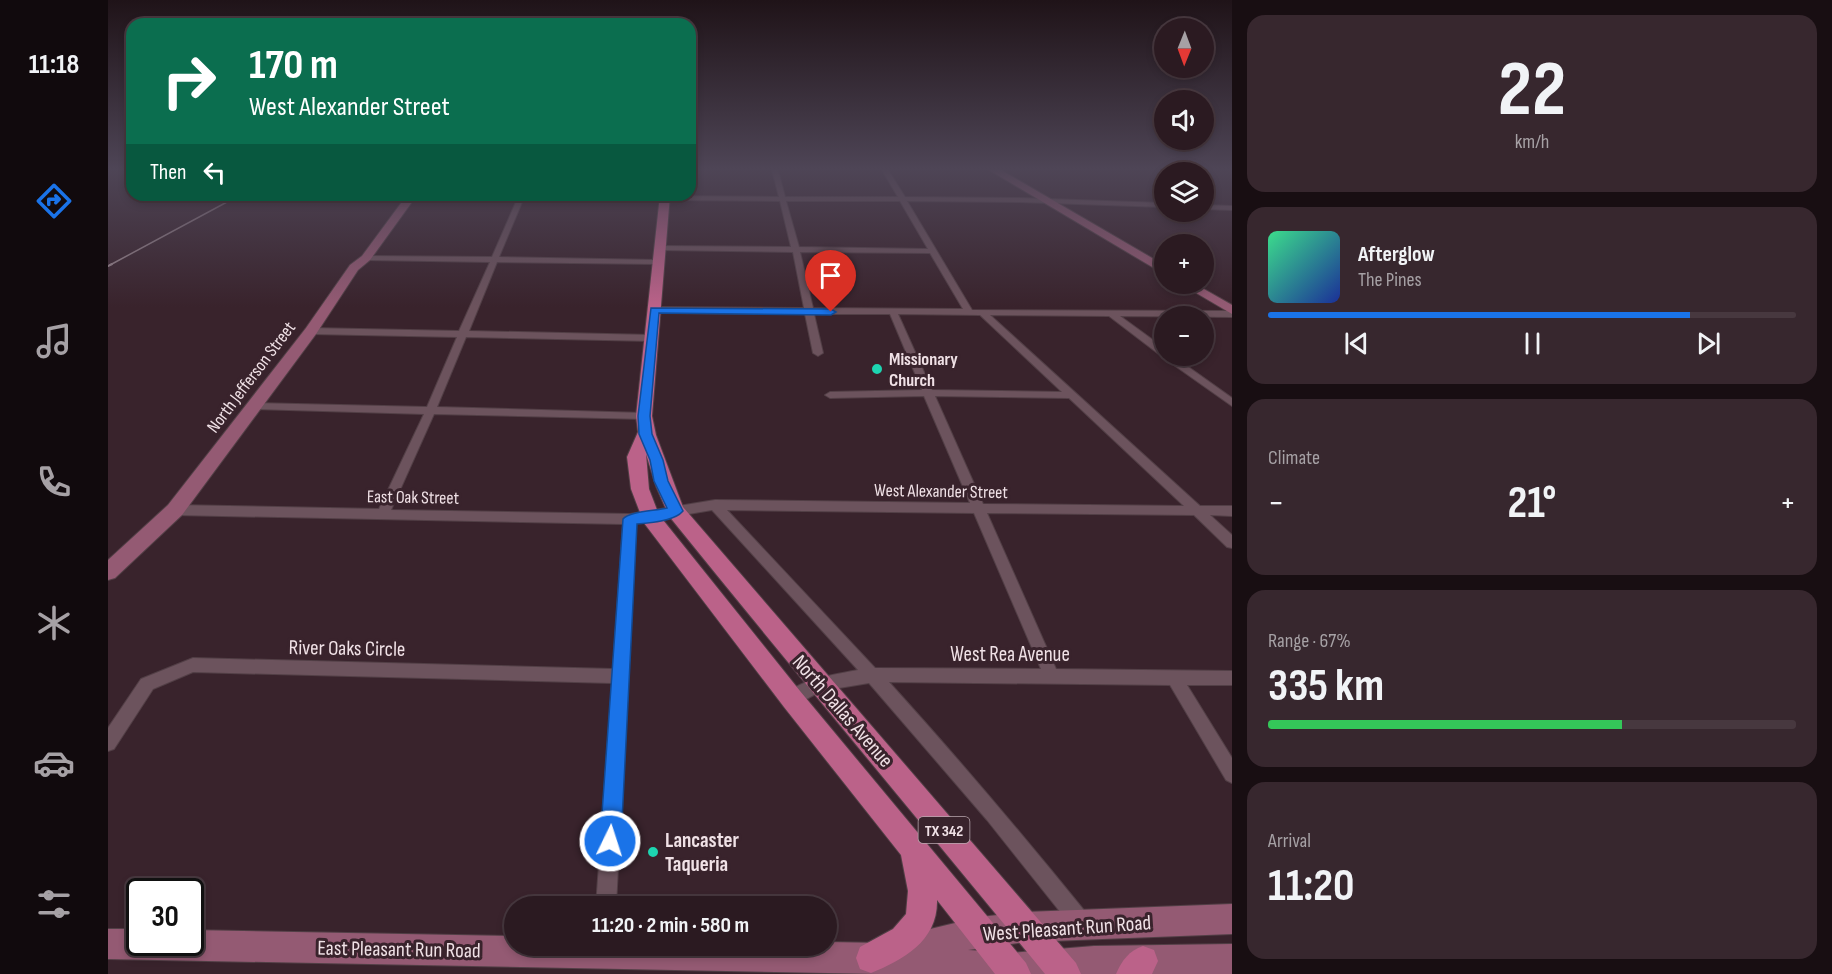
<!DOCTYPE html>
<html lang="en">
<head>
<meta charset="utf-8">
<style>
	:root { --surface:#2b1a21; --page:#37272e; --text:#f1f3f6; --muted:#a6a1a5; --line:#47383f; --accent:#1a73e8 }
	body { margin:0; font-family:"Sofia Sans Condensed",sans-serif; background:var(--page); color:var(--text); height:100vh; display:flex; flex-direction:column; font-size:22px; white-space:nowrap }
	* { box-sizing:border-box; margin:0 }
	p { font-size:20px; color:var(--muted) }
	.icon { flex:none; width:33px; height:33px; fill:none; stroke:currentColor; stroke-width:2; stroke-linecap:round; stroke-linejoin:round }
	.map { position:relative; flex:1; overflow:hidden }
	.panel { display:flex; flex-direction:column; gap:15px; padding:15px; background:#180e12; width:600px }
	.panel>* { flex:none }
	.guide { position:absolute; left:18px; top:18px; width:570px; height:183px; border-radius:18px; box-shadow:0 3px 9px #0003,0 0 0 2px var(--line); background:#0b6e4f; color:#fff; overflow:hidden }
	.needle { width:39px; rotate:181deg }
	.buttons { position:absolute; left:1046px; top:18px; display:grid; gap:12px }
	.buttons a { display:grid; place-items:center; width:60px; height:60px; border-radius:50%; background:var(--surface); box-shadow:0 3px 9px #0003,0 0 0 2px var(--line); font-size:30px }
	.speed { position:absolute; left:18px; top:878px; display:flex; gap:12px; font-size:30px; font-weight:700; text-align:center }
	.speed>* { display:grid; place-content:center; width:78px; height:78px; border-radius:50%; background:var(--surface); box-shadow:0 3px 9px #0003,0 0 0 2px var(--line); line-height:1 }
	.speed .limit { border:3px solid #111; border-radius:9px; background:#fff; color:#111 }
	.pin { position:absolute; display:grid; place-items:center; width:51px; height:51px; color:#fff; margin:-62px -26px; border-radius:50% 50% 50% 0; rotate:-45deg; box-shadow:0 0 6px #0007 }
	.pin .icon { rotate:45deg }
	.me { position:absolute; width:66px; margin:-33px; rotate:4deg; stroke-linejoin:round; filter:drop-shadow(0 0 4px #0008) }
	.turn { display:flex; align-items:center; gap:21px; height:126px; padding:0 24px; font-size:27px }
	.turn .icon { width:78px; height:78px; stroke-width:2.5 }
	.turn b { display:block; font-size:42px; line-height:51px }
	.then { display:flex; align-items:center; height:57px; padding:0 24px; background:#0003; gap:12px; font-size:22px }
	.big { font-size:45px; font-weight:700; line-height:1.1 }
	.panel .card { flex:1; display:flex; flex-direction:column; justify-content:center; gap:9px; min-width:0; padding:0 21px; border-radius:18px; background:var(--page) }
	.panel .dial { align-items:center; gap:0 }
	.dial b { font-size:78px; line-height:1 }
	.song { display:flex; align-items:center; gap:18px }
	.cover { width:72px; height:72px; border-radius:9px; background:linear-gradient(135deg,hsl(150 70% 55%),hsl(230 70% 35%)) }
	.played { height:6px; border-radius:3px; background:linear-gradient(90deg,var(--accent) 80%,var(--line) 80%) }
	.keys { display:flex; justify-content:space-around; direction:ltr }
	.heat { display:flex; justify-content:space-between; align-items:center; font-size:33px; direction:ltr }
	.charge { height:9px; border-radius:4px; background:linear-gradient(90deg,#34c759 67%,var(--line) 0) }
	.trip { position:absolute; left:396px; top:896px; width:333px; height:60px; border-radius:30px; background:var(--surface); box-shadow:0 3px 9px #0003,0 0 0 2px var(--line); font-weight:700; line-height:60px; text-align:center }
	main { display:flex; flex:1; min-height:0 }
	.tab-bar { display:flex; flex-direction:column; width:108px; justify-content:space-around; align-items:center; background:#110a0d; color:var(--muted) }
	.tab-bar .icon { width:42px; height:42px }
	.tab-bar .selected { color:var(--accent) }
	.tab-bar b { font-size:27px; color:var(--text) }
	.map>svg:first-child { display:block }
	.lines { fill:none; stroke-linecap:round; stroke-linejoin:round }
	.street-casing { stroke:#523f46; stroke-width:2 }
	.secondary-casing { stroke:#523f46; stroke-width:2 }
	.primary-casing { stroke:#523f46; stroke-width:2 }
	.street { fill:#6c535d; fill-rule:evenodd }
	.secondary { fill:#945a73; fill-rule:evenodd }
	.primary { fill:#bb6289; fill-rule:evenodd }
	.rail-far1 { stroke:#99868d; stroke-width:1.5 }
	.rail { stroke:#99868d; stroke-width:2 }
	.route { fill:#1a73e8; stroke:#114b97; stroke-width:1.5 }
	.poi-dot { fill:#1dd5b1; stroke:#39232c; stroke-width:2 }
	.labels { text-anchor:middle; stroke-width:6; stroke-linejoin:round; paint-order:stroke }
	.shield { fill:#39232c; stroke:#b9a8ae; stroke-width:1.5 }
	.shield-label { font-size:16px; font-weight:bold; fill:#f0e1e6 }
	.poi-label { font-size:18px; font-weight:bold; fill:#f0e1e6; stroke:#39232c; text-anchor:start }
	.street-label { font-size:18px; fill:#f0e1e6; stroke:#39232c }
	.near-street-label { font-size:21px; fill:#f0e1e6; stroke:#39232c }
	.near-poi-label { font-size:21px; font-weight:bold; fill:#f0e1e6; stroke:#39232c; text-anchor:start }
</style>
</head>
<body>
<main>
<nav class="tab-bar">
<b>11:18</b>
<svg class="icon selected" aria-label="directions" viewBox="0 0 24 24"><path d="M12 3l9 9-9 9-9-9zM9 14v-3h6M13 9l2 2-2 2"/></svg>
<svg class="icon" aria-label="music" viewBox="0 0 24 24"><path d="M9 18V5l10-2v13"/><circle cx="6" cy="18" r="3"/><circle cx="16" cy="16" r="3"/></svg>
<svg class="icon" aria-label="phone" viewBox="0 0 24 24"><path d="M5 4h4l2 5-3 2q2 4 5 5l2-3 5 2v4C11 20 4 13 5 4z"/></svg>
<svg class="icon" aria-label="climate" viewBox="0 0 24 24"><path d="M12 3v18M4 7l16 10M4 17L20 7"/></svg>
<svg class="icon" aria-label="car" viewBox="0 0 24 24"><path d="M5 17H2v-5l4-1 3-4h7l3 4 3 1v5h-3M9 17h6M6 11h13"/><circle cx="7" cy="17" r="2"/><circle cx="17" cy="17" r="2"/></svg>
<svg class="icon" aria-label="filters" viewBox="0 0 24 24"><path d="M4 7h16M4 17h16"/><circle cx="9" cy="7" r="2"/><circle cx="15" cy="17" r="2"/></svg>
</nav>
<div class="map">
<svg width="1124" height="974" viewBox="0 0 1124 974">
	<rect width="100%" height="100%" fill="#39232c"/>
	<g class="lines">
		<defs>
			<g id="street">
				<path d="M664,170H670L677,197H790L774,170H780L797,197L911,198L1056,203V207L911,202L799,201L864,310L1124,311V317L1012,316L1056,348V356H1065L1124,398V406L1056,358L1001,316L882,315L1092,506H1124V516L1102,515L1124,535V548L1119,547L1086,515L879,513L948,669L1124,671V685H1079L1124,758V783L1118,780L1062,685L781,682C849,757 915,835 979,914L982,921L979,928L972,931L965,928L879,820L761,683L713,691L684,707L678,704L676,699C685,679 731,674 750,670L604,510L528,523L508,906H488L504,683L85,672L45,689L6,749L0,751V728L33,679L85,658L505,669L515,524L67,515L63,513L61,510L63,507L67,505L271,509L316,414L146,409L141,406L146,403L319,407L349,337L203,334L198,331L203,328L351,331L382,262L258,260L254,258L258,256L384,257L411,195H417L391,257L550,260L554,262L550,264L389,262L361,331L544,335L549,338L544,341L358,337L329,407L536,413L541,416L536,419L326,414L283,510L522,514L607,500L862,503L816,396L722,398L717,395L722,392L814,390L782,314H706L715,353L710,356L705,353L697,314L547,313L543,310L547,307L696,308L685,252L551,250L547,248L551,246L683,247L672,201L557,200L554,198L557,196L671,197ZM678,201H792L820,249L691,247ZM692,252L822,253L855,309L705,308ZM790,314L872,315L954,392L824,390ZM827,396L961,398L1076,506L875,504ZM619,510L866,513L933,669L767,668Z"/>
				<polygon points="1095,205 1124,206 1124,210 1095,209"/>
			</g>
			<g id="secondary">
				<polygon points="881,170 893,170 1056,265 1056,274"/>
				<polygon points="299,195 309,195 262,260 250,270 208,334 74,515 7,578 0,580 0,560 60,505 198,328 242,265 254,256"/>
				<polygon points="1073,284 1087,284 1124,305 1124,314"/>
				<polygon points="1124,904 1124,934 917,942 860,950 903,953 986,946 1124,944 1124,974 771,974 0,959 0,929 32,929 32,942 82,942 82,930 406,936 406,945 718,945 718,942 774,943 785,938 872,917 917,912"/>
			</g>
			<g id="primary">
				<path d="M552,195H562L544,416L548,435L575,507L968,963L973,974H937C812,821 685,670 561,516L548,486L538,454L541,489L551,515L692,691L918,963L923,974H887L829,900C830,941 795,960 763,973L752,969L748,958L752,947L785,929L798,914L800,891L793,855L676,707L536,523L523,489L519,457L530,432L528,416Z"/>
				<path d="M1035,946L1046,950L1050,961L1044,974H1008C1014,960 1021,951 1035,946Z"/>
			</g>
		</defs>
		<!-- street casing -->
		<use href="#street" class="street-casing"/>
		<!-- secondary casing -->
		<use href="#secondary" class="secondary-casing"/>
		<!-- primary casing -->
		<use href="#primary" class="primary-casing"/>
		<!-- street -->
		<use href="#street" class="street"/>
		<!-- secondary -->
		<use href="#secondary" class="secondary"/>
		<!-- primary -->
		<use href="#primary" class="primary"/>
		<!-- rail-far1 -->
		<polyline class="rail-far1" points="2,265 132,195"/>
		<!-- rail -->
		<polyline class="rail" points="0,266 4,264"/>
	</g>
	<!-- sky -->
	<linearGradient id="sky" x2="0" y2="1"><stop stop-color="#1f1318"/><stop offset="0.55" stop-color="#4e4556"/><stop offset="1" stop-color="#4e4556" stop-opacity="0"/></linearGradient>
	<rect width="1124" height="307" fill="url(#sky)"/>
	<!-- route -->
	<path class="route" d="M543,308L723,309L728,312L723,315L551,313L542,416L544,434L555,460L560,481L575,511C567,521 543,523 529,524L513,841L510,848L502,851L495,848L492,841L515,519C521,511 548,511 559,508L546,481L542,460L531,434L530,416Z"/>
	<!-- markers -->
	<g class="poi-dot">
		<circle cx="769" cy="369" r="6"/>
		<circle cx="545" cy="852" r="6"/>
	</g>
	<g class="labels">
		<!-- shield labels -->
		<rect class="shield" x="810.5" y="817" width="51" height="26" rx="4.5"/>
		<g class="shield-label">
			<text x="836" y="836">TX 342</text>
		</g>
		<!-- poi labels -->
		<g class="poi-label">
			<text x="781" y="365">Missionary<tspan x="781" dy="21">Church</tspan></text>
		</g>
		<!-- street labels -->
		<g class="street-label">
			<text transform="translate(143 377) rotate(-53)" y="6">North Jefferson Street</text>
			<text transform="translate(833 491) rotate(1)" y="6">West Alexander Street</text>
			<text transform="translate(305 497) rotate(1)" y="6">East Oak Street</text>
		</g>
		<!-- near-street labels -->
		<g class="near-street-label">
			<text transform="translate(239 648) rotate(1)" y="7">River Oaks Circle</text>
			<text x="902" y="661">West Rea Avenue</text>
			<text transform="translate(735 711) rotate(49)" y="7">North Dallas Avenue</text>
			<text transform="translate(959 928) rotate(-4)" y="7">West Pleasant Run Road</text>
			<text transform="translate(291 949) rotate(1)" y="7">East Pleasant Run Road</text>
		</g>
		<!-- near-poi labels -->
		<g class="near-poi-label">
			<text x="557" y="847">Lancaster<tspan x="557" dy="24">Taqueria</tspan></text>
		</g>
	</g>
</svg>
<div class="buttons">
<a><svg class="needle" viewBox="-14 -14 28 28"><path d="M0-13l5 13h-10z" fill="#e53935"/><path d="M0 13l5-13h-10z" fill="#a6a1a5"/></svg></a>
<a><svg class="icon" aria-label="sound" viewBox="0 0 24 24"><path d="M4 9h4l5-4v14l-5-4H4zM17 9q2 3 0 6"/></svg></a>
<a><svg class="icon" aria-label="layers" viewBox="0 0 24 24"><path d="M12 4l9 5-9 5-9-5zM3 14l9 5 9-5"/></svg></a>
<a>+</a>
<a>−</a>
</div>
<div class="speed"><div class="limit">30</div></div>
<div class="pin" style="left:723px;top:312px;background:#d93025"><svg class="icon" aria-label="arrive" viewBox="0 0 24 24"><path d="M6 21V4h12l-3 4 3 4H6"/></svg></div>
<svg class="me" style="left:502px;top:841px" viewBox="-20 -20 40 40"><circle r="17" fill="#1a73e8" stroke="#fff" stroke-width="3"/><path d="M0-11L8 9 0 5-8 9z" fill="#fff"/></svg>
<div class="trip">11:20 · 2 min · 580 m</div>
<div class="guide">
<div class="turn"><svg class="icon" aria-label="right" viewBox="0 0 24 24"><path d="M7 20v-9h11M14 6l5 5-5 5"/></svg><div><b>170 m</b>West Alexander Street</div></div>
<div class="then">Then<svg class="icon" aria-label="left" viewBox="0 0 24 24"><path d="M17 20v-9H6M10 6l-5 5 5 5"/></svg></div>
</div>
</div>
<section class="panel">
<div class="card dial"><b>22</b><p>km/h</p></div>
<div class="card">
<div class="song"><i class="cover"></i><div><b>Afterglow</b><p>The Pines</p></div></div>
<div class="played"></div>
<div class="keys"><svg class="icon" aria-label="previous" viewBox="0 0 24 24"><path d="M18 5L8 12l10 7zM5 5v14"/></svg><svg class="icon" aria-label="pause" viewBox="0 0 24 24"><path d="M8 5v14M16 5v14"/></svg><svg class="icon" aria-label="next" viewBox="0 0 24 24"><path d="M6 5l10 7-10 7zM19 5v14"/></svg></div>
</div>
<div class="card"><p>Climate</p>
<div class="heat"><a>−</a><b class="big">21°</b><a>+</a></div>
</div>
<div class="card"><p>Range · 67%</p><b class="big">335 km</b><div class="charge"></div></div>
<div class="card"><p>Arrival</p><b class="big">11:20</b></div>
</section>
</main>
</body>
</html>
